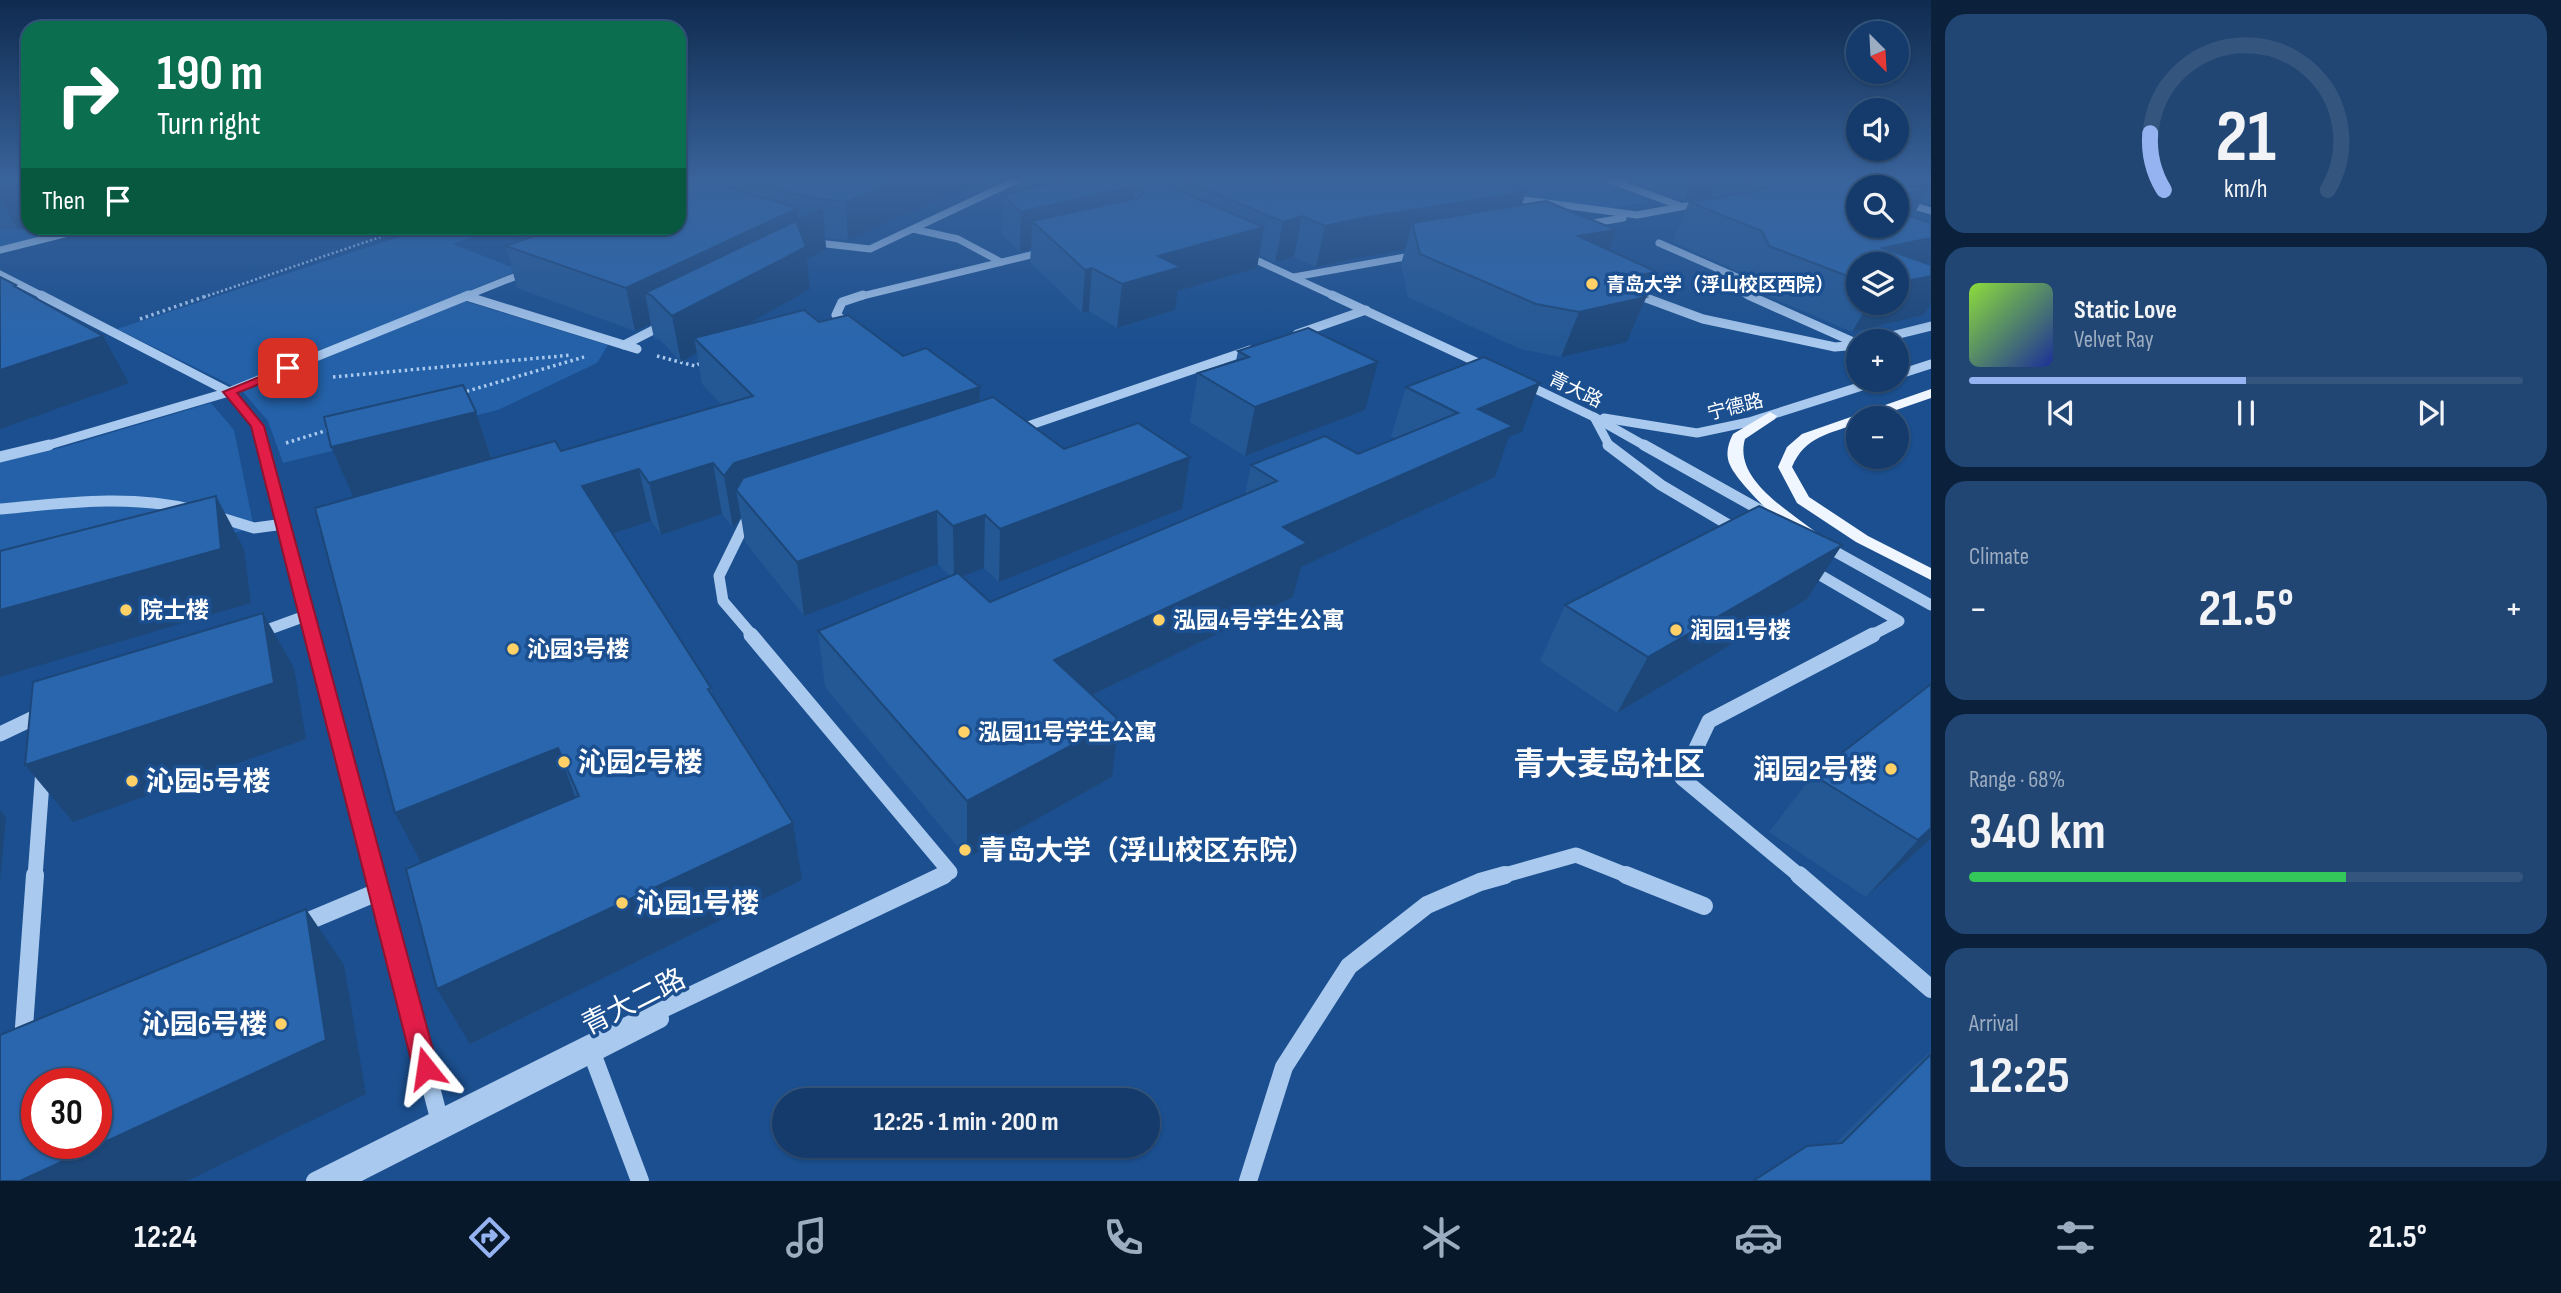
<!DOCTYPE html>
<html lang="en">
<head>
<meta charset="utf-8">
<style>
	:root { --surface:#143b6b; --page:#214673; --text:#f1f3f6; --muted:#9dadc1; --line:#33557e; --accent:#95b2f1 }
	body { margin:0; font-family:"Sofia Sans Condensed","Noto Sans SC",sans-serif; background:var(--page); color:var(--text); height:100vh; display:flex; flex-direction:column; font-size:26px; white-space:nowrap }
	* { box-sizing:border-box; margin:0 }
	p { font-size:23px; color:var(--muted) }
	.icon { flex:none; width:38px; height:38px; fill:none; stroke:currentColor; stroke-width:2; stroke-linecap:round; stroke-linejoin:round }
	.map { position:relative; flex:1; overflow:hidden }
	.drawer { display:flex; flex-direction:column; gap:14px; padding:14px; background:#0b203b; width:630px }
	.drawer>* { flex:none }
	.guide { position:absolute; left:21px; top:21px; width:665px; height:214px; border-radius:21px; box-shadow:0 2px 5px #0004,0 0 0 2px var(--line); background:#0b6e4f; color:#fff; overflow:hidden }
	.needle { width:46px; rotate:156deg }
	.fabs { position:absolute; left:1846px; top:21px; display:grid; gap:14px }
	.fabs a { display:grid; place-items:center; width:63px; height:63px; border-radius:50%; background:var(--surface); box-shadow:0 2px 5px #0004,0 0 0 2px var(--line); font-size:35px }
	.speed { position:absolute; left:21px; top:1068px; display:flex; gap:14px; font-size:35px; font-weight:700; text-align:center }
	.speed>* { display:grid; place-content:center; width:91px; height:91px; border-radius:50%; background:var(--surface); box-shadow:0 2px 5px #0004,0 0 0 2px var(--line); line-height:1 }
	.speed .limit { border:10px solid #d22; background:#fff; color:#111 }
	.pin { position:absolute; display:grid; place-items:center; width:60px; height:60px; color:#fff; margin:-30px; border-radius:14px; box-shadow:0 4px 10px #0006 }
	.me { position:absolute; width:77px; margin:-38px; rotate:345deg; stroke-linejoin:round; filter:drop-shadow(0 0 5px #0008) }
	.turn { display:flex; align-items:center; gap:24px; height:147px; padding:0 21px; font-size:32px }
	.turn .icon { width:91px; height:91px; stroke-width:2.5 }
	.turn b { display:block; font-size:49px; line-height:60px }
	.then { display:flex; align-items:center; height:66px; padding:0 21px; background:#0003; gap:14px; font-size:26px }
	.big { font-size:52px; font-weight:700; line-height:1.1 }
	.drawer .widget { flex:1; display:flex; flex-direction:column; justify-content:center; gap:10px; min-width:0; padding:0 24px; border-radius:21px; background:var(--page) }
	.drawer .dial { align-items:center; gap:0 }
	.dial svg { height:182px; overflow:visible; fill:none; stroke:var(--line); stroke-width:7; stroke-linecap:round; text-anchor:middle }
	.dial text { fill:var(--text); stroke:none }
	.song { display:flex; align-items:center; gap:21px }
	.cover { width:84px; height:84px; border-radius:10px; background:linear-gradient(135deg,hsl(90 70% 55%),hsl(230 70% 35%)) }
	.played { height:7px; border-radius:4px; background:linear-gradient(90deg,var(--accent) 50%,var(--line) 50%) }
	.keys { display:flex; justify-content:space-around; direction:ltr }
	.heat { display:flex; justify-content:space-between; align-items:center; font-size:38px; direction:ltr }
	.charge { height:10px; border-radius:5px; background:linear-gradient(90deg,#34c759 68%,var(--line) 0) }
	.trip { position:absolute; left:772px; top:1088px; width:388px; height:70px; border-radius:35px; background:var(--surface); box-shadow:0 2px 5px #0004,0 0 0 2px var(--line); font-weight:700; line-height:70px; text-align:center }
	.dock { display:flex; height:112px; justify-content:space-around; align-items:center; background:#08182b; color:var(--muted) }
	.dock .icon { width:49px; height:49px }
	.dock .selected { color:var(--accent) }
	.dock b { font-size:32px; color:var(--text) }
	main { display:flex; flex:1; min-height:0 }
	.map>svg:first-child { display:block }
	.green { fill:#2461a8 }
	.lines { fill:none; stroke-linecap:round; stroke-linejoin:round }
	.path-far1 { stroke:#a9c9ee; stroke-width:2.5; stroke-dasharray:2 2.5; stroke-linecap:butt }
	.path { stroke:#a9c9ee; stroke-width:3.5; stroke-dasharray:2.5 3.5; stroke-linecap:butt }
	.minor-far4 { stroke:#a9c9ee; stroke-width:7 }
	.minor-far3 { stroke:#a9c9ee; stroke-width:9 }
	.minor-far2 { stroke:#a9c9ee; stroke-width:11 }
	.minor-far1 { stroke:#a9c9ee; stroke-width:15 }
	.minor { stroke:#a9c9ee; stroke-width:18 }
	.major { fill:#f0f6ff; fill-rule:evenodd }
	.wall { fill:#245895; fill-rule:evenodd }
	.shaded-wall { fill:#1d4779 }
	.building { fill:#2a66ad; stroke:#1d4779; stroke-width:2; fill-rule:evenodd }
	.route { fill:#e11d48; stroke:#92132f; stroke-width:2 }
	.poi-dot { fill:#ffd166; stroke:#1b4f8f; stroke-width:2.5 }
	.labels { text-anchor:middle; stroke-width:7; stroke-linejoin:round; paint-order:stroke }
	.far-poi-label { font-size:19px; font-weight:bold; fill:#fff; stroke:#1b4f8f; text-anchor:start }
	.far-street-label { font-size:19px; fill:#fff; stroke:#1b4f8f }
	.poi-label { font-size:23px; font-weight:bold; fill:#fff; stroke:#1b4f8f; text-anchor:start }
	.near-poi-label { font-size:28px; font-weight:bold; fill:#fff; stroke:#1b4f8f; text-anchor:start }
	.near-street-label { font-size:28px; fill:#fff; stroke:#1b4f8f }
	.near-quarter-label { font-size:32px; font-weight:bold; fill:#fff; stroke:#1b4f8f }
</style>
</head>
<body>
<main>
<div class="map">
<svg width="1931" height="1181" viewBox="0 0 1931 1181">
	<rect width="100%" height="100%" fill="#1b4f8f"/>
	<!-- green -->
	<g class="green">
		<polygon points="1398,178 1591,178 1649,202 1605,209"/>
		<polygon points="0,208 28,228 75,228 0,246"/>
		<polygon points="417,228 500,228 452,244 520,270 233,386 117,329 411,233"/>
		<polygon points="464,301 608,345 597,363 498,410 283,463 268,421 243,392"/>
		<polygon points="211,403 234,430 254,528 0,591 0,462 64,447"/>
	</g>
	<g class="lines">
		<!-- path-far1 -->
		<polyline class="path-far1" points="204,297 407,228"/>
		<!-- path -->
		<g class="path">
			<polyline points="140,319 209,295"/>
			<polyline points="657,356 695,366 702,362"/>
			<polyline points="333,377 572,355"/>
			<polyline points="461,393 584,357"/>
			<polyline points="286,443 331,429"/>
		</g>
		<!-- minor-far4 -->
		<g class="minor-far4">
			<polyline points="1605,178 1680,206"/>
			<polyline points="1509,198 1637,215 1702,203"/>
			<polyline points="1897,201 1931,211"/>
			<polyline points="1582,225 1623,218"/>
			<polyline points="913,229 958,239 1001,262"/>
			<polyline points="809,242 870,249 1021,178"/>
			<polyline points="1659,243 1739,278 1743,293 1752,297"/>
			<polyline points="0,250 88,228"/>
			<polyline points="1243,254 1336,297"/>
			<polyline points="0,274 45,297"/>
			<polyline points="1294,277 1416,255"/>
			<polyline points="1632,293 1643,297"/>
			<polyline points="466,296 470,297"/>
			<polyline points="464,297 529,271"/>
			<polyline points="858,297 1047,251"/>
		</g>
		<!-- minor-far3 -->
		<g class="minor-far3">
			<polyline points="41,295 229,392 257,426 262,447"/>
			<polyline points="1332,295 1487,367"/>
			<polyline points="1638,295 1703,319 1835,347 1858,345"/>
			<polyline points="1748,295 1858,344"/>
			<polyline points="466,296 637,349"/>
			<polyline points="851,326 836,315 842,302 863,295"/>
			<polyline points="1297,334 1366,310"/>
			<polyline points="1871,341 1931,326"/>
			<polyline points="624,345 665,324"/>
			<polyline points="1897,375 1931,364"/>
			<polyline points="1523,383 1594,417 1647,447"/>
			<polyline points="1594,417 1610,447"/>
			<polyline points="1604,418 1697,433 1749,422 1881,380"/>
			<polyline points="1016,430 1250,350"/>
			<polyline points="42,447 229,392 469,295"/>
		</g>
		<!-- minor-far2 -->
		<g class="minor-far2">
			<polyline points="262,445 312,636"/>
			<polyline points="1608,445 1661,485 1739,531"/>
			<polyline points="1644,445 1769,515"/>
			<polyline points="0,457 49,445"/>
			<path d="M0,509C65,503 129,494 194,510"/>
			<polyline points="215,516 254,528 284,524"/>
			<polyline points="1825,546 1931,605"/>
			<polyline points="1808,568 1899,621 1870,636"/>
			<polyline points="256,634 308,615"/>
			<polyline points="753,636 723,601 719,576 745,523 754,520"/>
		</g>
		<!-- minor-far1 -->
		<g class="minor-far1">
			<polyline points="312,635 376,877"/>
			<polyline points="751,635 950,872 940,877"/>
			<polyline points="0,734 42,714"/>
			<polyline points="35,877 43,769"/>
			<polyline points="1498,877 1576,855 1631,877"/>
			<polyline points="1801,877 1682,778 1709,721 1873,635"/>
		</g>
		<!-- minor -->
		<g class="minor">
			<polyline points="375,875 439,1118"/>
			<polyline points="1626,875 1704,906"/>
			<polyline points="1799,875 1931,989"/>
			<polyline points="299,925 380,891"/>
			<polyline points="23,1041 35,875"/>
			<polyline points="590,1048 640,1181"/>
			<polyline points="315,1181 589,1044 944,875"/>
			<polyline points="342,1181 660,1019"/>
			<polyline points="1248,1181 1284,1067 1349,966 1427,905 1480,882 1505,875"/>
		</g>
		<!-- major -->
		<g class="major">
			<path d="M1931,389V398L1873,418H1858V423C1830,434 1805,436 1792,467L1809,497L1868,536L1931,568V580L1856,542L1797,503L1778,467L1787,447L1802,434Z"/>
			<path d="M1770,412L1777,416L1775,419L1745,439C1733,480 1790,511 1818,534L1820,537L1818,540C1798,545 1738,484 1730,465C1725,454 1728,444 1733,434Z"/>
		</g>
	</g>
	<!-- wall -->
	<g class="wall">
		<polygon points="0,178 18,230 0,230"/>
		<polygon points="679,178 988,178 848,240 825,238 826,250 807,259 810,289 749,324 819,322 903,356 1064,449 1190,457 1182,509 999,582 984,568 962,577 990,602 1245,495 1251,465 1358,454 1396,439 1391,436 1406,387 1522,432 1509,437 1495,477 1301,567 1293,597 1092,695 1112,777 967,858 825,687 818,631 950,576 938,564 804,616 745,542 741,517 733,528 722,514 661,535 651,521 613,534 711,688 713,696 802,880 470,1044 421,863 353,497 476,412 492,459 561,451 722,405 702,384 697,353 681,362 660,340 654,338 651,324 635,331 517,288 506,246 679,228"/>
		<polygon points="1079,178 1492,178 1522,205 1617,230 1609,250 1657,272 1627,342 1561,357 1520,349 1408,297 1401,264 1405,250 1352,259 1316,267 1294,257 1275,262 1259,255 1257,268 1178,291 1175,310 1117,328 1089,311 1082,313 1030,262 1031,249 1020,252 1002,234 1003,195"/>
		<path d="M1625,178H1931V205L1921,202L1912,217L1931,223V303L1924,315L1852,332L1748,288L1742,273L1672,242L1689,202L1709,199L1710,196L1683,201ZM1858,264L1897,303H1858Z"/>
		<polygon points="1238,351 1365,410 1245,456 1190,422 1198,373 1236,361"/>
		<polygon points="1807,599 1617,713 1540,661 1565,605"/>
		<polygon points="1813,775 1931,839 1866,897 1769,832"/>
		<polygon points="1931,1051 1931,1181 1835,1144 1902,1077"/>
	</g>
	<!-- shaded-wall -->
	<g class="shaded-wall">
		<polygon points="903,178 988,178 848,240 846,202"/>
		<polygon points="1693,178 1718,178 1710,196 1683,201"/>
		<polygon points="1931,179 1931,183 1912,217 1897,226 1897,188 1900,183"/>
		<polygon points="28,184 28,228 30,228 18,230 0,199 0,190"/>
		<polygon points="1135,186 1132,225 1032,221 1031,249 1020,252 1021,212"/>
		<polygon points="1526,192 1513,231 1412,223 1405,250 1352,259 1316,267 1325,226 1362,218"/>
		<polygon points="798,208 799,220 823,210 826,250 807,259 810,289 705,349 694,338 697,353 681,362 672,316 651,295 645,293 651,324 635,331 626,288"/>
		<polygon points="1302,216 1294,257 1275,262 1283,222"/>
		<polygon points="1264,227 1257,268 1178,291 1175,310 1117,328 1122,284 1158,256"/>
		<polygon points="1617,230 1601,272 1578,236"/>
		<polygon points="1931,238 1931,274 1882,248"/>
		<polygon points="1092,268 1089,311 1082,313 1085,270"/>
		<polygon points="1657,272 1627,342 1561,357 1579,312 1608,280"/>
		<polygon points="1931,276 1931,303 1924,315 1852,332 1869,303 1897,303 1897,283"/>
		<polygon points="103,336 129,383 0,429 0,370"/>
		<polygon points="1378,362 1365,410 1245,456 1255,407"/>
		<polygon points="1540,383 1522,432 1509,437 1495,477 1301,567 1293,597 1049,716 1054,660 1283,527 1478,409"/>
		<polygon points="980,387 979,436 736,490 741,517 733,528 724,476 734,463"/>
		<polygon points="476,412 492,461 354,498 331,447"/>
		<polygon points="1190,457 1182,509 999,582 1000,529"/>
		<polygon points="713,463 722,514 661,535 649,483"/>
		<polygon points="639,469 651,521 597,539 582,486"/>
		<polygon points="216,496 244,549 251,603 0,677 0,610"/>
		<polygon points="937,511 938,564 804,616 797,562"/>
		<polygon points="985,515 984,568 954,580 953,526"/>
		<polygon points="1842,545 1807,599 1617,713 1648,657"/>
		<polygon points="263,613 294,668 306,739 73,822 25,765"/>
		<polygon points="1119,720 1112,777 967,858 967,801"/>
		<polygon points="558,748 578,805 425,870 395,813"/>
		<polygon points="0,810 6,817 0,881"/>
		<polygon points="793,823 802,880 470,1044 437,989"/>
		<polygon points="1931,828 1931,839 1866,897 1918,840"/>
		<polygon points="306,909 344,965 366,1094 187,1181 20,1181"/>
	</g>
	<!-- building -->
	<g class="building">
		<polygon points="0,178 28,178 28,184 0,190"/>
		<polygon points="679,178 700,178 798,208 626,288 506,246 556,228 679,228"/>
		<polygon points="740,178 903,178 846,202 805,197"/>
		<polygon points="1079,178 1150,178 1264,227 1158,256 1181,267 1122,284 1092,268 1085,270 1032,221 1138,198 1143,193 1141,188 1135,186 1021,212 1003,195"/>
		<polygon points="1180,178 1270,178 1279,182 1281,178 1492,178 1526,192 1362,218 1325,226 1302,216 1283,222"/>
		<polygon points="1739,178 1931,178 1900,183 1923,190 1897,195 1897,187 1858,187 1858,226 1897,226 1897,212 1931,223 1931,238 1882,248 1931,265 1931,276 1897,283 1897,264 1858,264 1858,280 1769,246 1762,231 1689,202 1769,189"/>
		<polygon points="1546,201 1617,230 1578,236 1657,272 1608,280 1646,297 1579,312 1536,304 1420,254 1412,223"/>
		<polygon points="819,210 823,210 796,221 806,247 672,316 651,295 645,293"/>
		<polygon points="0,277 16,285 14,286 103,336 0,370"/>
		<polygon points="804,310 819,322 848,315 903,356 926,348 980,387 734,463 724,476 713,463 649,483 639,469 582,486 711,688 708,689 793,823 437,989 406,869 579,796 558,748 395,813 315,508 555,441 561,451 753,396 694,338"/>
		<polygon points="1308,328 1378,362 1255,407 1198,373 1249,357 1238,351"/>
		<polygon points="1484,357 1540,383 1478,409 1513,426 1283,527 1307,543 1054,660 1119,720 967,801 818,631 958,573 990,602 1277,481 1251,465 1325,436 1358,454 1458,413 1406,387"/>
		<polygon points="463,385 476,412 331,447 324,417"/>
		<polygon points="993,397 1064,449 1138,423 1190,457 1000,529 985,515 953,526 937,511 797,562 736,490 743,478"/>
		<polygon points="216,496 221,549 0,610 0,551"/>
		<polygon points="1759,506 1842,545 1648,657 1565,605"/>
		<polygon points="263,613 274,683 25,765 33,682"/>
		<polygon points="1931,684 1931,828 1918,840 1813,775"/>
		<path d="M306,909L326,1040L20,1181H0V1035ZM37,1083H96V1143H37Z"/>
		<polygon points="1931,1054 1931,1181 1753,1181 1807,1146 1842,1143"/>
	</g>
	<!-- sky -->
	<linearGradient id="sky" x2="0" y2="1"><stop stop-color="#0f2b4f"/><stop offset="0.52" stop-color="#39639b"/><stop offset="1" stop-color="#39639b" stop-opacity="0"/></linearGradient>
	<rect width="1931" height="344" fill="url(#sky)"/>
	<!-- route -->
	<polygon class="route" points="288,365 294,368 292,371 237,393 264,426 438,1068 435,1077 426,1080 417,1077 413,1068 251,426 223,392"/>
	<!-- markers -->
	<g class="poi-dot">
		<circle cx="1592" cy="284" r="7"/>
		<circle cx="126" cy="610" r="7"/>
		<circle cx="1159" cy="620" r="7"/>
		<circle cx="1676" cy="630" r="7"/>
		<circle cx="513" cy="649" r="7"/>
		<circle cx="964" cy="732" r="7"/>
		<circle cx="564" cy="762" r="7"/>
		<circle cx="1891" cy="769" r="7"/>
		<circle cx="132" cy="781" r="7"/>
		<circle cx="965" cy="850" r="7"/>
		<circle cx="622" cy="903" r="7"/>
		<circle cx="281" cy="1024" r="7"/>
	</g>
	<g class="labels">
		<!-- far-poi labels -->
		<g class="far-poi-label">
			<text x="1606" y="291">青岛大学（浮山校区西院）</text>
		</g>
		<!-- far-street labels -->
		<g class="far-street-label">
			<text transform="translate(1576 389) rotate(26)" y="7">青大路</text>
			<text transform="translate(1735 406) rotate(-14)" y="7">宁德路</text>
		</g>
		<!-- poi labels -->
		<g class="poi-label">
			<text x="140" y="618">院士楼</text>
			<text x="1173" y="628">泓园4号学生公寓</text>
			<text x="1690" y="638">润园1号楼</text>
			<text x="527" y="657">沁园3号楼</text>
			<text x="978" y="740">泓园11号学生公寓</text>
		</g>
		<!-- near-poi labels -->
		<g class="near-poi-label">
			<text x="578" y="772">沁园2号楼</text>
			<text x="1877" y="779" text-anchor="end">润园2号楼</text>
			<text x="146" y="791">沁园5号楼</text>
			<text x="979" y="860">青岛大学（浮山校区东院）</text>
			<text x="636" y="913">沁园1号楼</text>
			<text x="267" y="1034" text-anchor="end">沁园6号楼</text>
		</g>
		<!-- near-street labels -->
		<g class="near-street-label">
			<text transform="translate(633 1001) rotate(-27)" y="10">青大二路</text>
		</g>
		<!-- near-quarter labels -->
		<g class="near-quarter-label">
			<text x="1609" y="775">青大麦岛社区</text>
		</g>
	</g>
</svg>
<div class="fabs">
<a><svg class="needle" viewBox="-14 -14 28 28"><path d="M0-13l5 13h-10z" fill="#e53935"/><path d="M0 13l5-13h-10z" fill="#9dadc1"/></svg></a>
<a><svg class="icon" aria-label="sound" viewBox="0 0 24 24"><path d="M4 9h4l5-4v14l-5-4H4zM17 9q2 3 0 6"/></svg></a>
<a><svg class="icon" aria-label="search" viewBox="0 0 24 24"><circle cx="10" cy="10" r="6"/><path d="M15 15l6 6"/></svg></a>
<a><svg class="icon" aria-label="layers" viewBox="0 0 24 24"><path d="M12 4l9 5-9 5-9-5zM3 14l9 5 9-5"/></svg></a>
<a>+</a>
<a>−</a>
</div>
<div class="speed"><div class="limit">30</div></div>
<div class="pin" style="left:288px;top:368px;background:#d93025"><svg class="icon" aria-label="arrive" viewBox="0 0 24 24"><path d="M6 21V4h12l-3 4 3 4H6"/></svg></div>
<svg class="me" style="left:426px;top:1068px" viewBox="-20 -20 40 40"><path d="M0-17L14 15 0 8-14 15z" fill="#e11d48" stroke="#fff" stroke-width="4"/></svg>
<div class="trip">12:25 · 1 min · 200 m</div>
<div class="guide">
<div class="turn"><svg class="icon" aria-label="right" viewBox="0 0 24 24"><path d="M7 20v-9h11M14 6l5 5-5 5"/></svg><div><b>190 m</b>Turn right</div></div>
<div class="then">Then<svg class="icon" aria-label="arrive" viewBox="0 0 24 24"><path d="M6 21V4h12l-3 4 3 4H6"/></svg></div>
</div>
</div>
<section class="drawer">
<div class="widget dial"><svg viewBox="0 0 100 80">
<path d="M14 69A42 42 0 1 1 86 69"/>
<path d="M14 69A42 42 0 0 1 8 44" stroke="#95b2f1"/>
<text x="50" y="56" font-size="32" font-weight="700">21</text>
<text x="50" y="72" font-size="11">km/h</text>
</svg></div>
<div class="widget">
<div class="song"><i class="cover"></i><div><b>Static Love</b><p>Velvet Ray</p></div></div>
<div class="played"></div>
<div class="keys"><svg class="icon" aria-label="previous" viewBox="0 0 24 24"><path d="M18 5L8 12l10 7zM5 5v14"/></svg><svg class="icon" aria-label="pause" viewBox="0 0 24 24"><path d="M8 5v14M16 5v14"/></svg><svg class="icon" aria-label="next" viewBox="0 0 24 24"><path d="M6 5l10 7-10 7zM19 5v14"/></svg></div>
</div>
<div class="widget"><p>Climate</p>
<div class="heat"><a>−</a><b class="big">21.5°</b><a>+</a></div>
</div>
<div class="widget"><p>Range · 68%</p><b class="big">340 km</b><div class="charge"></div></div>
<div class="widget"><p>Arrival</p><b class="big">12:25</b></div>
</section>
</main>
<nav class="dock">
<b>12:24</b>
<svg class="icon selected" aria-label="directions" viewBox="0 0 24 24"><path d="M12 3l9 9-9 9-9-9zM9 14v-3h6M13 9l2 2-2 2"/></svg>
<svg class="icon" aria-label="music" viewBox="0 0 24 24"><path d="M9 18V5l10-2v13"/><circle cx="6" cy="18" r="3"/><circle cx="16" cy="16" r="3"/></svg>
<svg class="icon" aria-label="phone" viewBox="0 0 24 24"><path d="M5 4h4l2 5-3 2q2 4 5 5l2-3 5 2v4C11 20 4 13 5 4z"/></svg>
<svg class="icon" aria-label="climate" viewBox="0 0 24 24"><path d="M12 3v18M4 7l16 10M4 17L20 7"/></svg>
<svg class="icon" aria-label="car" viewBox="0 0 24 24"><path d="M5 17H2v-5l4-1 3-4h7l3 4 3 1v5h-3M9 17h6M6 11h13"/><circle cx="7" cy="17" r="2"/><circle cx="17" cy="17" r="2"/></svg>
<svg class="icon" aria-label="filters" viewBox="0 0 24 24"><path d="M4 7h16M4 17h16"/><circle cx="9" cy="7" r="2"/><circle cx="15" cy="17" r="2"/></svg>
<b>21.5°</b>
</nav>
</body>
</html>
